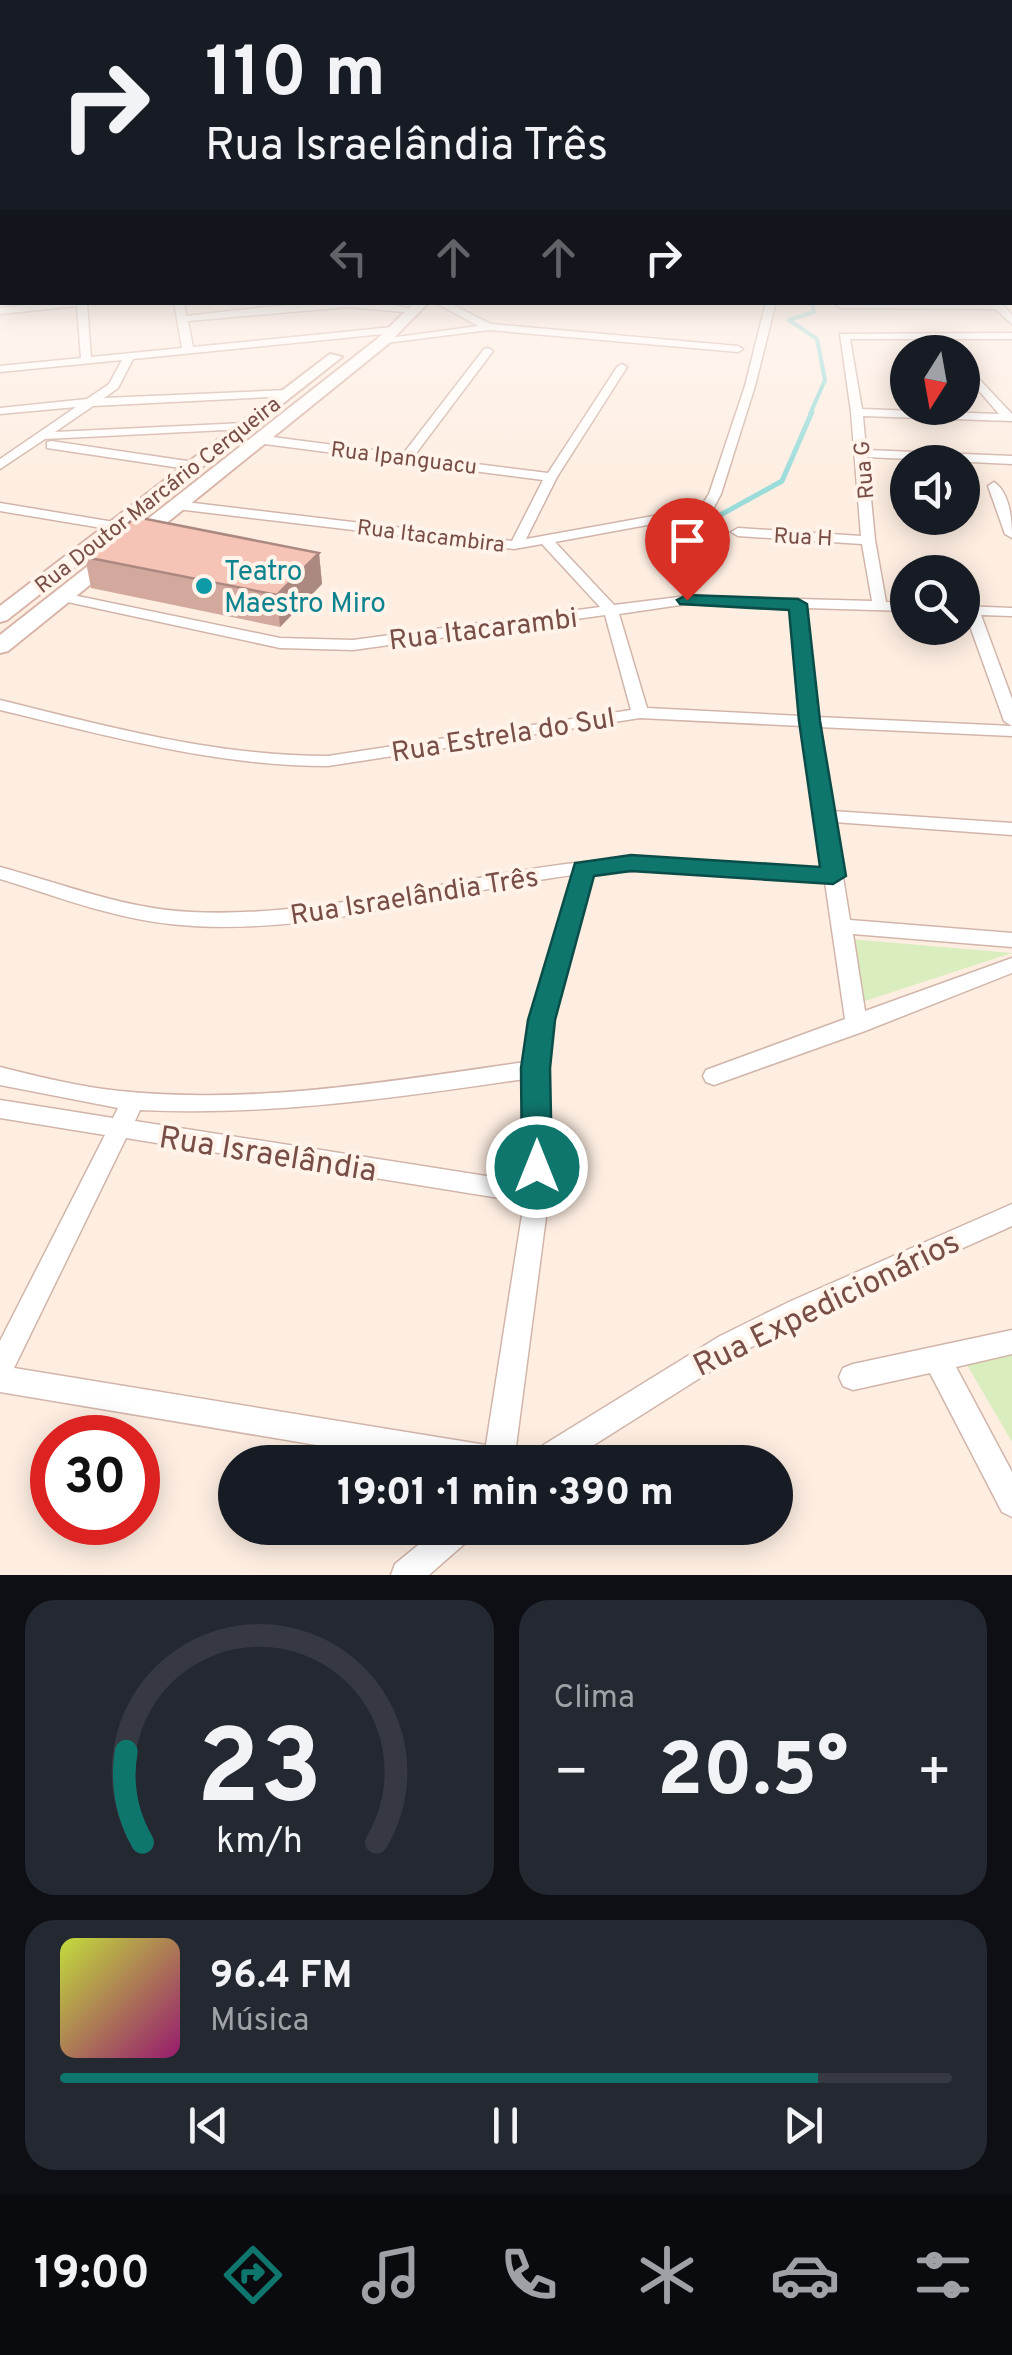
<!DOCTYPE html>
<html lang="pt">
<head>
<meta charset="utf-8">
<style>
	:root { --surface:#171b24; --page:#242831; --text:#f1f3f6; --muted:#9ea1a6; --line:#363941; --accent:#0f766e }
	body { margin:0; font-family:Overpass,sans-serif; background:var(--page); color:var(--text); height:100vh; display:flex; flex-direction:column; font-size:38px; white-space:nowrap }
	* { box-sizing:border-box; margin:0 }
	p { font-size:32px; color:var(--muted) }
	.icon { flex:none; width:55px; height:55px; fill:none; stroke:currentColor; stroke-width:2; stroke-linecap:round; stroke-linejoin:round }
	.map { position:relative; height:1575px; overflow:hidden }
	.panel { display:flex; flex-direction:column; gap:25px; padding:25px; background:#0d0f14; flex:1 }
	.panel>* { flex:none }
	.banner { position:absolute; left:0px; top:0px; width:1012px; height:305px; box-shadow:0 5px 25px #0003; background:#171b24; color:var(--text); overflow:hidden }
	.needle { width:65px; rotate:191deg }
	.fabs { position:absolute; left:890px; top:335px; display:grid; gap:20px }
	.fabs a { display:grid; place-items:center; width:90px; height:90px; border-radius:50%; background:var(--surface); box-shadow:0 5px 25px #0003; font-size:50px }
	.speed { position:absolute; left:30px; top:1415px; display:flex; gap:20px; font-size:50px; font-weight:700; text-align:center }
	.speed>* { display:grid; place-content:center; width:130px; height:130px; border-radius:50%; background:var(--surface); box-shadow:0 5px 25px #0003; line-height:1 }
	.speed .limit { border:15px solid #d22; background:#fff; color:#111 }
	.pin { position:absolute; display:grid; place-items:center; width:85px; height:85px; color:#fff; margin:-102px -42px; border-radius:50% 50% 50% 0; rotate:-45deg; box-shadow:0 0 10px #0007 }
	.pin .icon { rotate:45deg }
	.me { position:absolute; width:110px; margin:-55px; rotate:0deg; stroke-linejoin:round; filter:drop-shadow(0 0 8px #0008) }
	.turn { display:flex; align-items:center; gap:35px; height:210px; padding:0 40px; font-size:45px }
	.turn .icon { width:130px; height:130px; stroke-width:2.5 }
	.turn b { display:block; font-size:70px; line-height:85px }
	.lanes { display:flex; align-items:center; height:95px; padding:0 40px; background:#0003; justify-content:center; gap:50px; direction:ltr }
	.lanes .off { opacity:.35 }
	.big { font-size:75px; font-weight:800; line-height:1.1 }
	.panel .widget { flex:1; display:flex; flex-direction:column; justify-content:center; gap:15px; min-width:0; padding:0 35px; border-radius:30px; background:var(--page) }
	.panel .dial { align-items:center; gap:0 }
	.dial svg { height:260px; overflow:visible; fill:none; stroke:var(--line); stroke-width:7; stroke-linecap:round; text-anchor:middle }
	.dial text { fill:var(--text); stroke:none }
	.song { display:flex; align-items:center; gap:30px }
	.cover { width:120px; height:120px; border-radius:15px; background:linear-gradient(135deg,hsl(70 70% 55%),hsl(320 70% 35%)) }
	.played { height:10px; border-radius:5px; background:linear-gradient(90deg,var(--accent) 85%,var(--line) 85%) }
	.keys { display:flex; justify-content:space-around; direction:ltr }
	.heat { display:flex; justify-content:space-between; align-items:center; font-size:55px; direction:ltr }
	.panel .tiles { flex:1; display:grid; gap:25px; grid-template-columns:1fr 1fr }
	.widget:last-child { grid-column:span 2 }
	.trip { position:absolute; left:218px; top:1445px; width:575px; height:100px; border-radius:50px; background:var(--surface); box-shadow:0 5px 25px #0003; font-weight:800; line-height:100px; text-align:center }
	.menu { display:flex; height:160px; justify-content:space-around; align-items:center; background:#090b0e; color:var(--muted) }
	.menu .icon { width:70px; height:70px }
	.menu .selected { color:var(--accent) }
	.menu b { font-size:45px; color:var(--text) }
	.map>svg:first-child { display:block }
	.green { fill:#daedbf }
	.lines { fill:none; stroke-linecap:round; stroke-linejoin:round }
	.stream-far1 { stroke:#9adcda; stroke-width:4 }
	.stream { stroke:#9adcda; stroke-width:5 }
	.street-casing { stroke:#d2b5aa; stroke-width:3 }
	.secondary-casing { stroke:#d9b5a9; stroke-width:4 }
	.street { fill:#fff; fill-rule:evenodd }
	.secondary { fill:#fff; fill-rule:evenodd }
	.wall { fill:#d4a99d }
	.shaded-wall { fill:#ac8980 }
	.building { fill:#f6c4b7; stroke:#ac8980; stroke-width:2.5 }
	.route { fill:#0f766e; stroke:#0a4d48; stroke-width:2.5 }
	.culture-dot { fill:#0f9aa8; stroke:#fff3ea; stroke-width:4 }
	.labels { text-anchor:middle; stroke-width:8; stroke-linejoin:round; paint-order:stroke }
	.far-street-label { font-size:22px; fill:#784e46; stroke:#fff3ea }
	.culture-label { font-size:28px; fill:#0d838f; stroke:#fff3ea; text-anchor:start }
	.street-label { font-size:28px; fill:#784e46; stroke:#fff3ea }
	.near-street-label { font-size:32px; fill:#784e46; stroke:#fff3ea }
</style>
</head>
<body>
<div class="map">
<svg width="1012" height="1575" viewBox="0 0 1012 1575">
	<rect width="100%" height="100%" fill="#feeee2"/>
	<!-- green -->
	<g class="green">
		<polygon points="850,939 1012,953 862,1002"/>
		<polygon points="1012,1347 1012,1442 963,1358"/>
	</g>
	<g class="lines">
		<!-- stream-far1 -->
		<polyline class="stream-far1" points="810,414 825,380 817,339 789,320 814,312 812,302"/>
		<!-- stream -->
		<polyline class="stream" points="657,550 782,481 812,412"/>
		<defs>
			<g id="street">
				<polygon points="2,261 2,267 0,268 0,262"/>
				<path d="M54,302H91L87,305L91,357L182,348L174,302H184L186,316C236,311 368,291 409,309L404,312L348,307L188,321L193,347L393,327L398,330L393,333L133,359L118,388L104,398L288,390L294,393L288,396L93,406L55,432L245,423L251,426L245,429L45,439L0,469V459L76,407L0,414V408L87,399L109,384L122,360L0,372V366L81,358L77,306L0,314V308Z"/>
				<polygon points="434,302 447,302 491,324 738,346 743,349 738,352 489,330 378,344 378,340 382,339 478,326"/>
				<path d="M766,302H776L755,386L721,494L713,509L696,516L555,542L614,605L687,596L872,601L862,544L738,536L731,532L738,528L861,536L851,412L840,334L1012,333V339H850L862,409L999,414L962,371V361L1012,414V421L863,416L866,450L1012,456V464L867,457L875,540L886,602L908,603V611L806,608L817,717L1012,726V736L818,727L832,811L1012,823V835L834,822L850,920L1012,933V947L853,934L865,1011L1012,958V973L865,1031L714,1085L706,1082L703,1076L706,1070L845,1019L825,882L672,869L592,873L553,1020L546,1069L549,1194L514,1462H418L0,1392V1341L105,1135L0,1118V1100L113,1118L118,1108L0,1085V1067C40,1077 80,1087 120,1091C255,1105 392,1081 525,1062L531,1020L573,875C440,892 306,939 170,924C112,918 56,896 0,879V867C63,884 125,909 191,912C318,918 442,880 566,864C653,852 736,863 823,869L802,726L640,718L328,766C215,766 109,736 0,710V700C109,727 215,756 328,756L631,710L605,615L353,650L280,648L63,601L58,600V594L63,593L280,638L353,640L600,607L542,544L514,549L177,509L171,505L177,501L512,541L543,480L257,443L251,439L257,435L403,454L484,349L488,348L493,351L414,456L548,473L617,367L622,364L627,367L557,477L526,539L692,509L703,503L709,494L745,386ZM687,604L791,608L800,716L647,708L619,614ZM524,1079L525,1182L135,1121L140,1110C270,1116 396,1098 524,1079ZM126,1138L524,1202L486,1445L14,1368Z"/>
				<polygon points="839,302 1000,302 1012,315 1012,324 995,309 841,308 836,305"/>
				<polygon points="51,441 194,462 200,466 194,470 47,448 47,442"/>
				<path d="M994,482C1010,493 1012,519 1012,538L1005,534L988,486Z"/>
				<polygon points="0,503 114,522 121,526 114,530 0,511"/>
				<polygon points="962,606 1012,608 1012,616 981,615 1012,699 1012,726 1004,721 966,615 962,614"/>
				<polygon points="1012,1204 1012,1226 809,1317 738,1354 567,1462 528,1462 532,1452 720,1336 791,1301"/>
				<polygon points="1012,1330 1012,1354 956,1367 1012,1472 1012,1517 1002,1512 930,1373 853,1390 843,1386 839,1377 843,1368 853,1364"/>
				<polygon points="439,1528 476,1528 471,1538 429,1575 391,1575 395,1564"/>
			</g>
			<g id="secondary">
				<polygon points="1012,274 1012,282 1010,283 1010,275"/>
				<polygon points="415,302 429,302 387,345 8,651 0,653 0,635 377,339"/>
				<polygon points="330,354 342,357 7,620 0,622 0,606"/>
			</g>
		</defs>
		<!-- street casing -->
		<use href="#street" class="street-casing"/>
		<!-- secondary casing -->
		<use href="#secondary" class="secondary-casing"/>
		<!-- street -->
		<use href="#street" class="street"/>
		<!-- secondary -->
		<use href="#secondary" class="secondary"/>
	</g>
	<!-- wall -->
	<polygon class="wall" points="319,553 322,584 280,627 91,588 85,557"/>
	<!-- shaded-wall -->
	<polygon class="shaded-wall" points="319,553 322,584 280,627 277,595"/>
	<!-- building -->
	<polygon class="building" points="136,517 319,553 277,595 85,557"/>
	<!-- sky -->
	<linearGradient id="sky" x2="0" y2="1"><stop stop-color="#93c9e8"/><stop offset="0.54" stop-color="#fff7f2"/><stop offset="1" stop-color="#fff7f2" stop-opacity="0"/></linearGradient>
	<rect width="1012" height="482" fill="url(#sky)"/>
	<!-- route -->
	<polygon class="route" points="687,595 798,599 807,604 820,721 846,876 833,884 631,871 594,876 555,1020 550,1068 552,1167 548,1176 537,1180 526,1176 522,1167 521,1068 528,1020 575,863 631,855 820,867 799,721 789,610 680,604 677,600"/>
	<!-- markers -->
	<circle class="culture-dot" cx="204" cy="586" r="10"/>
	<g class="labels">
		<!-- far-street labels -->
		<g class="far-street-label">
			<text transform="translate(404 457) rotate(7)" y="8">Rua Ipanguacu</text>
			<text transform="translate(863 470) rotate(-95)" y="8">Rua G</text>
			<text transform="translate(157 494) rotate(-38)" y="8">Rua Doutor Marcário Cerqueira</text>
			<text transform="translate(431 535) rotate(7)" y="8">Rua Itacambira</text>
			<text transform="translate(803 536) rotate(3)" y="8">Rua H</text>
		</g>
		<!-- culture labels -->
		<g class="culture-label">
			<text x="224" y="580">Teatro<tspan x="224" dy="32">Maestro Miro</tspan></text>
		</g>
		<!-- street labels -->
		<g class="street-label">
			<text transform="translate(483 628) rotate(-7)" y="10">Rua Itacarambi</text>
			<text transform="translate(503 734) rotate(-9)" y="10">Rua Estrela do Sul</text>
			<text transform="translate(414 895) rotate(-9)" y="10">Rua Israelândia Três</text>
		</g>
		<!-- near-street labels -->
		<g class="near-street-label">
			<text transform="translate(268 1153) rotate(9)" y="11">Rua Israelândia</text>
			<text transform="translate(826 1303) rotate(-26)" y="11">Rua Expedicionários</text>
		</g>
	</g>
</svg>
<div class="fabs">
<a><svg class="needle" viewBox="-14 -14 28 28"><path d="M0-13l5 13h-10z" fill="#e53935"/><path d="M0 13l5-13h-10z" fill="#9ea1a6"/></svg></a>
<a><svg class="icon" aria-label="sound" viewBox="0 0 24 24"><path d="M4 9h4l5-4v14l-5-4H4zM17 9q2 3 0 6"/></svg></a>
<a><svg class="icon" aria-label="search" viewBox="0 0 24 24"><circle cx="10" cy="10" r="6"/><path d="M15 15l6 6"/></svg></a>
</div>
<div class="speed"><div class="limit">30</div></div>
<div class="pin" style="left:687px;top:600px;background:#d93025"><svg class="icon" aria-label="arrive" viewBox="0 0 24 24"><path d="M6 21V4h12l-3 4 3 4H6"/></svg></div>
<svg class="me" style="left:537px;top:1167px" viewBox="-20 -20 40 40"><circle r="17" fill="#0f766e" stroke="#fff" stroke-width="3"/><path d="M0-11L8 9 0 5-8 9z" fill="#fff"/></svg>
<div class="trip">19:01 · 1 min · 390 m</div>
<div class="banner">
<div class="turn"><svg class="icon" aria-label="right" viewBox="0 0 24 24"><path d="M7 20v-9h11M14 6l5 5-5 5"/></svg><div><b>110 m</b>Rua Israelândia Três</div></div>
<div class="lanes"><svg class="icon off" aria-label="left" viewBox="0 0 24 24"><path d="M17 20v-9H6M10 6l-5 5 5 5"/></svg><svg class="icon off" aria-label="ahead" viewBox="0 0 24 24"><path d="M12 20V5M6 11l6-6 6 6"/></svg><svg class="icon off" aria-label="ahead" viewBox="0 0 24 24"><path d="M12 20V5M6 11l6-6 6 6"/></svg><svg class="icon" aria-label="right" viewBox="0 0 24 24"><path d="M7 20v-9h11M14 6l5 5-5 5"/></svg></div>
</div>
</div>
<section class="panel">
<div class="tiles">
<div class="widget dial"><svg viewBox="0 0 100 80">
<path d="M14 69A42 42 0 1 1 86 69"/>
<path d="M14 69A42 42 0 0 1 9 41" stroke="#0f766e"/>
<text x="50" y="56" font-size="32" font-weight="700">23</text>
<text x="50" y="72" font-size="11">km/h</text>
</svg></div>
<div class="widget"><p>Clima</p>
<div class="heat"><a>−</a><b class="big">20.5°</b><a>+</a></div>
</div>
<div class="widget">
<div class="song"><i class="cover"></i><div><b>96.4 FM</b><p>Música</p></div></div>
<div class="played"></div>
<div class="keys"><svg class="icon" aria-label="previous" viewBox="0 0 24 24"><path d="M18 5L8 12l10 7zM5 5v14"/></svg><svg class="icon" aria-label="pause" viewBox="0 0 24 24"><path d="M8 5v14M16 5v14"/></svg><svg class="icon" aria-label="next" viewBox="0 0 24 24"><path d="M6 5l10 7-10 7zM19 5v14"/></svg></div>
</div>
</div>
</section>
<nav class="menu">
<b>19:00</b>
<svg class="icon selected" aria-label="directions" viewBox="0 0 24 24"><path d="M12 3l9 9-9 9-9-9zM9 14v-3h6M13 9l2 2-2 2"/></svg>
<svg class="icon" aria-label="music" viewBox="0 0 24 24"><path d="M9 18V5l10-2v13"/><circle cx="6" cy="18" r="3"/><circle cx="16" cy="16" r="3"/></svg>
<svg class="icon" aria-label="phone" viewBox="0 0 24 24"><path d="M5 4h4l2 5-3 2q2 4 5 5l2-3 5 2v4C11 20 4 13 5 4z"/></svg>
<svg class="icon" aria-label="climate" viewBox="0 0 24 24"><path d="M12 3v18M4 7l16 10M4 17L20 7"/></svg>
<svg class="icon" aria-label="car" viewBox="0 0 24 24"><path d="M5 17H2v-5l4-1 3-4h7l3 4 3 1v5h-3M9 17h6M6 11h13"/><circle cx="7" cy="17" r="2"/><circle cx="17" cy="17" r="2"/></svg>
<svg class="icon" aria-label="filters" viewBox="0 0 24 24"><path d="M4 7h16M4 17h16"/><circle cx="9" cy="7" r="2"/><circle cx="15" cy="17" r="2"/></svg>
</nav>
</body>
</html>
